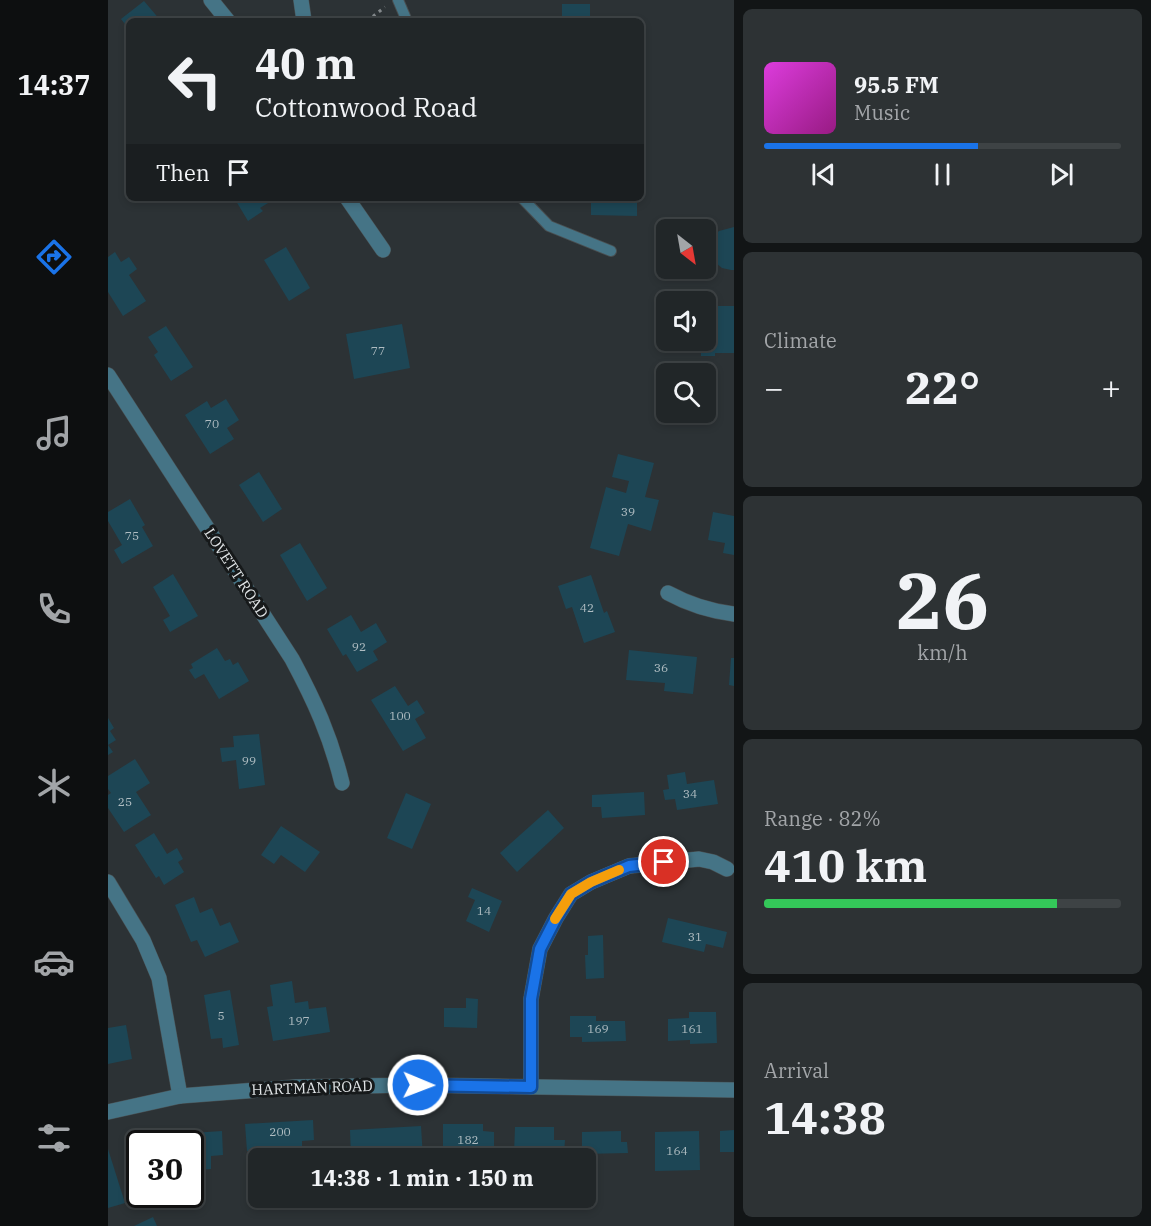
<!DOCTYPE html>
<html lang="en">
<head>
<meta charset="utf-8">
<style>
	:root { --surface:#212628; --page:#2d3234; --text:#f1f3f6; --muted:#a2a5a8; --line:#3e4345; --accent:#1a73e8 }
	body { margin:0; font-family:"IBM Plex Serif",serif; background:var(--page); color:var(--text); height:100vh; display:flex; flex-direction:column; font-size:22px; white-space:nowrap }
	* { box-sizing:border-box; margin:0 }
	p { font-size:20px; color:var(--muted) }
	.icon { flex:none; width:33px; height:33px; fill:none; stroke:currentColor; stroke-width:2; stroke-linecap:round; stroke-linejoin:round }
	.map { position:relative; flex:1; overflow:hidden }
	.sheet { display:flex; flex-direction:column; gap:9px; padding:9px; background:#121516; width:417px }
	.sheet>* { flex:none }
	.banner { position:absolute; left:18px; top:18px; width:518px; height:183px; border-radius:9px; box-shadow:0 3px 9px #0003,0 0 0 2px var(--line); background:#212628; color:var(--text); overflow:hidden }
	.needle { width:39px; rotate:149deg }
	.buttons { position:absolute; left:548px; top:219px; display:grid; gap:12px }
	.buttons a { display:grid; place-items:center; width:60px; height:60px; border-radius:9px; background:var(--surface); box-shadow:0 3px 9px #0003,0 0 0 2px var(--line); font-size:30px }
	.speed { position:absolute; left:18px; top:1130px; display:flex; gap:12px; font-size:30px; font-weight:700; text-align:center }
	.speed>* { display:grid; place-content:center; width:78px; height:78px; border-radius:50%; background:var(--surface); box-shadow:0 3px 9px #0003,0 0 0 2px var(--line); line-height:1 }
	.speed .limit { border:3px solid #111; border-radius:9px; background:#fff; color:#111 }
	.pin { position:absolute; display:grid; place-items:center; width:51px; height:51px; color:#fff; margin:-26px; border:3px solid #fff; border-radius:50%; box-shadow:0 2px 6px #0007 }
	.me { position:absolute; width:66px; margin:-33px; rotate:91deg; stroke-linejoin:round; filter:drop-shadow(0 0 4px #0008) }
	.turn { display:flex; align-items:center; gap:21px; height:126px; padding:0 30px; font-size:27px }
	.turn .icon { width:78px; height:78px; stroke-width:2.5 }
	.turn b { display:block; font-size:42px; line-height:51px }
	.then { display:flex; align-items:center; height:57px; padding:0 30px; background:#0003; gap:12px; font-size:22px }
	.big { font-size:45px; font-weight:800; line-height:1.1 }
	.sheet .widget { flex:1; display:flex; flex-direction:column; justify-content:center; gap:9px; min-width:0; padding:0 21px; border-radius:9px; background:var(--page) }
	.sheet .dial { align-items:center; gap:0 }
	.dial b { font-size:78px; line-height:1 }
	.song { display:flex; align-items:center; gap:18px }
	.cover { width:72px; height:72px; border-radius:9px; background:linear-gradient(135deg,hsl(300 70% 55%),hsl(310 70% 35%)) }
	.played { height:6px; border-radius:3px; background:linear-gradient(90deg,var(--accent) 60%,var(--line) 60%) }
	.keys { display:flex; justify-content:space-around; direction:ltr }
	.heat { display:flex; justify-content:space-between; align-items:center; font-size:33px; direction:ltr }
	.charge { height:9px; border-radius:4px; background:linear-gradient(90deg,#34c759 82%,var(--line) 0) }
	.trip { position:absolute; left:140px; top:1148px; width:348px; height:60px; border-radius:9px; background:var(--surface); box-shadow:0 3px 9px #0003,0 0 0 2px var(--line); font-weight:800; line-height:60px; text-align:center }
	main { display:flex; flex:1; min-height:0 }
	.menu { display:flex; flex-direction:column; width:108px; justify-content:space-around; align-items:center; background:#0d0f10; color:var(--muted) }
	.menu .icon { width:42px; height:42px }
	.menu .current { color:var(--accent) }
	.menu b { font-size:27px; color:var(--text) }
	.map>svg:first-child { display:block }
	.building { fill:#1d4655 }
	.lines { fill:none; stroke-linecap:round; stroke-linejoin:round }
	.lane-casing { stroke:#494f51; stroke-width:12 }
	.street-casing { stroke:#494f51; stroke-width:16 }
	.path { stroke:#83888b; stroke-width:3; stroke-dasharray:3 4.5; stroke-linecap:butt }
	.lane { stroke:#457486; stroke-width:10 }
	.street { stroke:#457486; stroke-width:15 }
	.route-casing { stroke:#114b97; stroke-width:15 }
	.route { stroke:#1a73e8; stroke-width:10 }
	.slow { stroke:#f59e0b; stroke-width:10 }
	.labels { text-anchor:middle; stroke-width:6; stroke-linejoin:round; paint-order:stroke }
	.number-label { font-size:12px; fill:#b0bdc2 }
	.street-label { font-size:15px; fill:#e1e5e7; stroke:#16191a }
</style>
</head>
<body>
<main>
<nav class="menu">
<b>14:37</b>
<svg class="icon current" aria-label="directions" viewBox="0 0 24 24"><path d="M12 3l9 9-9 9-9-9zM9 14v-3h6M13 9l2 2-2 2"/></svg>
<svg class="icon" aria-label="music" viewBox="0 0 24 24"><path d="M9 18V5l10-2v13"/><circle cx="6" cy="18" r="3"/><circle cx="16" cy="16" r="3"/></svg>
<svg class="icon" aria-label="phone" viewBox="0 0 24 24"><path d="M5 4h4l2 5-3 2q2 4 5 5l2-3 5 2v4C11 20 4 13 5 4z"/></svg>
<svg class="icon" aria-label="climate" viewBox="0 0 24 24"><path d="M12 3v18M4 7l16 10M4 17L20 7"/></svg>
<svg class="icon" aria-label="car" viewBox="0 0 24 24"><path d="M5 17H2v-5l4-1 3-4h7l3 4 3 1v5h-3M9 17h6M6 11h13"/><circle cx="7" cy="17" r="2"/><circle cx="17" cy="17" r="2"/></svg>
<svg class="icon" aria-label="filters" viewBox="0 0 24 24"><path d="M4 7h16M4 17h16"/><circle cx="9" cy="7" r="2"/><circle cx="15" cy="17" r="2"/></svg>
</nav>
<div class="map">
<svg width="626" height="1226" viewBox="0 0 626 1226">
	<rect width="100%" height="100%" fill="#2c3235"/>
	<!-- building -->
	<g class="building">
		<polygon points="36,1 53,21 21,21 21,29 13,19"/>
		<rect x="454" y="4" width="28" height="17"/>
		<polygon points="134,198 168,198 152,208 155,211 140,221 128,201"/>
		<polygon points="483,198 529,198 529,216 483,215"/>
		<polygon points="626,227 626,270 623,270 614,268 608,263 603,255 602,247 606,236 611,231"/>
		<polygon points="178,247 202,288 181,301 156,260"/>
		<polygon points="7,252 13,262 21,257 29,269 21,275 38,301 15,316 0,292 0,257"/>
		<polygon points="603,306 626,306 626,353 607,353 607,356 593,356 593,340 597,340 597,336 603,336"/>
		<polygon points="294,324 302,368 246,379 238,334"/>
		<polygon points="58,326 85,367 63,381 46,355 50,352 40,337"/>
		<polygon points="118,399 131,420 119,428 126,439 102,454 77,415 99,401 103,408"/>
		<polygon points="510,454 546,463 537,497 551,500 543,531 520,524 511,556 482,548 498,487 518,493 521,481 504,477"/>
		<polygon points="151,472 174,509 155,522 131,485"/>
		<polygon points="22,499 37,525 34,527 45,546 14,564 6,550 14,545 0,521 0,512"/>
		<polygon points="605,512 626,516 626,555 615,553 617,543 600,540"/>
		<polygon points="192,543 219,588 199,601 172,555"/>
		<polygon points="65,574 90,616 62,632 55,620 62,616 45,587"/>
		<polygon points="483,575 496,613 499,611 507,632 476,643 464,607 458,609 450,586"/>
		<polygon points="243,615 253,632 268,623 279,642 265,651 270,660 249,672 238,654 235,656 219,629"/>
		<polygon points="109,648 117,661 122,659 125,665 130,662 141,681 111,699 96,674 87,679 81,670 85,668 83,664"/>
		<polygon points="521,650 589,657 585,694 556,691 557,683 518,680"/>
		<polygon points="623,658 626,658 626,686 621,685"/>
		<polygon points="287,686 300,706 309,700 317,713 307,719 318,738 295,751 263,700"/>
		<polygon points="0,718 6,728 2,731 8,740 0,745 5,752 0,755"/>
		<polygon points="151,734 157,785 131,789 128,760 114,762 112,748 126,747 125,736"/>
		<polygon points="27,759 42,783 28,792 43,815 16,832 0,808 0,795 3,793 0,789 0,776"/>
		<polygon points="577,772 579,784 606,780 610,804 569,810 567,799 557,800 555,790 561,789 559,775"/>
		<polygon points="536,792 537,815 494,818 493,807 484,807 484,795"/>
		<polygon points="298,793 323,804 304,849 279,838"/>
		<polygon points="440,810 456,828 409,872 392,853"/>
		<polygon points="173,826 212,852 197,872 173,855 166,864 153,855"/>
		<polygon points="46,833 59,854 69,848 75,859 70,862 76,872 56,885 51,876 48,878 27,845"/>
		<polygon points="364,888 394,901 381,932 358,921 367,900 360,897"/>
		<polygon points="86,897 92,913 104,908 112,926 122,922 131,942 97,957 89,940 83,942 67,905"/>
		<polygon points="560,918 619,932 615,948 598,944 596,952 554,942"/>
		<polygon points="495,935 496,978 478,979 477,955 480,955 480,936"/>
		<polygon points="184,981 187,1003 200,1001 201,1009 218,1007 222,1032 165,1041 159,1007 165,1006 162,985"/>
		<polygon points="122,990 131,1045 115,1048 114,1038 103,1039 96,995"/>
		<polygon points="358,998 370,999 369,1028 336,1027 336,1008 358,1008"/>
		<polygon points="581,1012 608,1012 609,1043 582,1044 582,1040 560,1041 560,1019 581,1018"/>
		<polygon points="462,1016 488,1016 488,1021 517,1021 518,1041 474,1042 474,1037 462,1037"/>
		<polygon points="18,1025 24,1059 0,1064 0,1028"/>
		<polygon points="205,1120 206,1140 194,1141 194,1152 162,1154 161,1150 139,1151 137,1124"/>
		<polygon points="335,1124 375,1124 375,1131 386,1132 386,1148 374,1148 374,1152 335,1151"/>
		<polygon points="313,1126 315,1158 243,1158 242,1130"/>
		<polygon points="407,1127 446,1127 446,1140 457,1140 456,1153 439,1153 439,1158 432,1158 432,1153 406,1153"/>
		<polygon points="626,1130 626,1152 612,1152 612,1131"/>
		<polygon points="114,1131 115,1155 103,1156 103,1169 92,1170 91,1158 82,1158 82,1143 70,1143 69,1134"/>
		<polygon points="513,1131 513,1142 519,1142 520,1153 474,1154 474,1132"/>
		<polygon points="591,1131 592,1170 547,1171 547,1132"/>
		<polygon points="0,1149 17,1203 0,1208"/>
		<polygon points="45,1217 49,1226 26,1226"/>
	</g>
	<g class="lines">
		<defs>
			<g id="lane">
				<polyline points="290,0 299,21"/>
				<polyline points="414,198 441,226 503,251"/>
			</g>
			<g id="street">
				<polyline points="103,0 120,21"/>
				<polyline points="193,0 196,21"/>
				<polyline points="239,198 275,250"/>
				<path d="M0,375L184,659C207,702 222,735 234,783"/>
				<path d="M560,593C582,605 601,611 626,614"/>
				<polyline points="0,882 35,940 51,978 72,1096"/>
				<polyline points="423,1087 423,999 432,949 448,918 463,894 483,882 521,866 591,859 605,862 619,869"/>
				<polyline points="0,1112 72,1096 188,1087 310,1085 626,1090"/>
			</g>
		</defs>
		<!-- lane casing -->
		<use href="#lane" class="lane-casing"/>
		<!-- street casing -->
		<use href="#street" class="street-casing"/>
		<!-- path -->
		<polyline class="path" points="259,21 277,7"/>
		<!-- lane -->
		<use href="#lane" class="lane"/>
		<!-- street -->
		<use href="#street" class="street"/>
	</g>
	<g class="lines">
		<defs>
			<polyline id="route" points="310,1085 423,1087 423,999 432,949 448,918 463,894 483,882 521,866 556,862"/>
		</defs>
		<!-- route casing -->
		<use href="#route" class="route-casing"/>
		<!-- route -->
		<use href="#route" class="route"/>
		<!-- slow -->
		<polyline class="slow" points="447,919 463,894 483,882 511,870"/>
	</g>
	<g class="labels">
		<!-- number labels -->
		<g class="number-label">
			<text x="270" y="355">77</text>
			<text x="104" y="428">70</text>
			<text x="520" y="516">39</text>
			<text x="24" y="540">75</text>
			<text x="479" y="612">42</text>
			<text x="251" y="651">92</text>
			<text x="553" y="672">36</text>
			<text x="292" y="720">100</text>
			<text x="141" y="765">99</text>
			<text x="582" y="798">34</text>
			<text x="17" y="806">25</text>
			<text x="376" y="915">14</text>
			<text x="587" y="941">31</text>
			<text x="113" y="1020">5</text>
			<text x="191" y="1025">197</text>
			<text x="490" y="1033">169</text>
			<text x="584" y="1033">161</text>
			<text x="172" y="1136">200</text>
			<text x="360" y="1144">182</text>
			<text x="569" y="1155">164</text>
		</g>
		<!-- street labels -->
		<g class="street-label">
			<text transform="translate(128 573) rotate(57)" y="5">LOVETT ROAD</text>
			<text transform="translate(204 1088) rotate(-2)" y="5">HARTMAN ROAD</text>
		</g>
	</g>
</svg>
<div class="buttons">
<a><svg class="needle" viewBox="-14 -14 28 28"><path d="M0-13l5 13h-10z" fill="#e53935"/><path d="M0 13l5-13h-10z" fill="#a2a5a8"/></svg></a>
<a><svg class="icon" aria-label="sound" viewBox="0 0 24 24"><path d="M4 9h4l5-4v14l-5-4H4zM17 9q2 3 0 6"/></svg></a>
<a><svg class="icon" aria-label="search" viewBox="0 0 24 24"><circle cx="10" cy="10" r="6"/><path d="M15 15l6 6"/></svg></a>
</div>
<div class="speed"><div class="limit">30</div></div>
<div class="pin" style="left:556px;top:862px;background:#d93025"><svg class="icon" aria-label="arrive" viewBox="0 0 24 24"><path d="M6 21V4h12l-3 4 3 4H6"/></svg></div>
<svg class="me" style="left:310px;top:1085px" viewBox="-20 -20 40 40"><circle r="17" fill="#1a73e8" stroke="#fff" stroke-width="3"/><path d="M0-11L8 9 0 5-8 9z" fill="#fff"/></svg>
<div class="trip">14:38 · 1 min · 150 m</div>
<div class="banner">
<div class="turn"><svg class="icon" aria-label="left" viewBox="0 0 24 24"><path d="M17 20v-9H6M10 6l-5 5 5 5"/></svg><div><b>40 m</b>Cottonwood Road</div></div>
<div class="then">Then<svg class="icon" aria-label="arrive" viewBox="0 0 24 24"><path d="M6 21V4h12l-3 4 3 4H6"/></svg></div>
</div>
</div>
<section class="sheet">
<div class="widget">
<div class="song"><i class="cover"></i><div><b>95.5 FM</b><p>Music</p></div></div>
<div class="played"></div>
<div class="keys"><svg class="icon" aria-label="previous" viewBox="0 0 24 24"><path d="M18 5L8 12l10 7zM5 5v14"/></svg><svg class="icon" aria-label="pause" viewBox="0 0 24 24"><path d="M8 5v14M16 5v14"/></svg><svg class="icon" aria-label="next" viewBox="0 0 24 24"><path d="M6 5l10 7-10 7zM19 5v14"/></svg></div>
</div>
<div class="widget"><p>Climate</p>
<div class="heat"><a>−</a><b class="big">22°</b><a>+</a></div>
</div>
<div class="widget dial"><b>26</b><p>km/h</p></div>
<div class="widget"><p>Range · 82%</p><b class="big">410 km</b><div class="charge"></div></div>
<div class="widget"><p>Arrival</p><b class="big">14:38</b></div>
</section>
</main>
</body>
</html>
